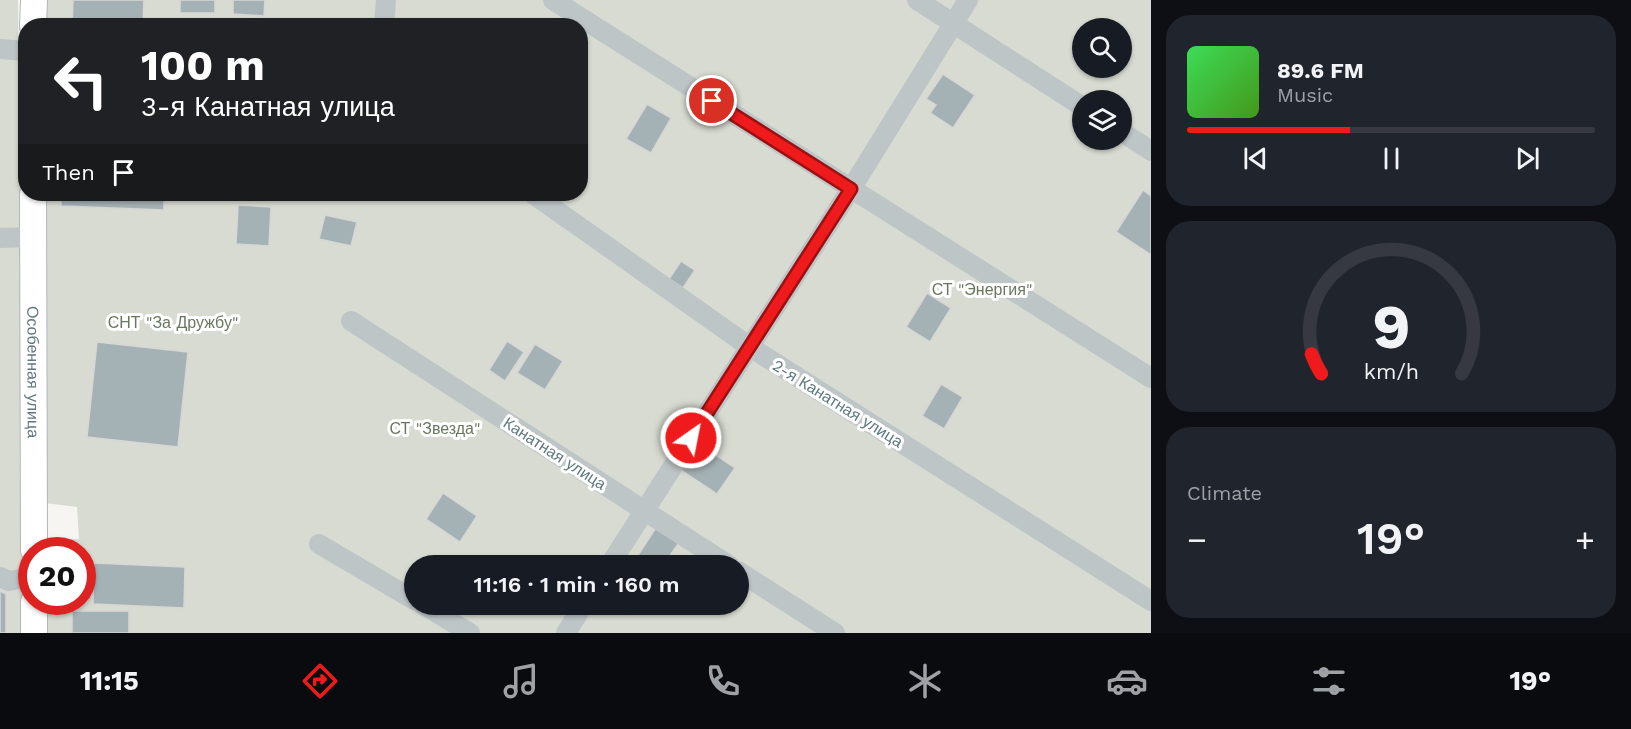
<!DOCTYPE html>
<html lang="en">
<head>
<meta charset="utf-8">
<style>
	:root { --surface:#171b24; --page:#20242c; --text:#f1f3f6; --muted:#9ea1a6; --line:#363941; --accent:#ef1a1b }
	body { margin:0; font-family:"Work Sans",sans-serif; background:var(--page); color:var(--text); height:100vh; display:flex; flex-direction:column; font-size:22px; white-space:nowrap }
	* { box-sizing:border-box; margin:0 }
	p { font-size:20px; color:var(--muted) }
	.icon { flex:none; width:33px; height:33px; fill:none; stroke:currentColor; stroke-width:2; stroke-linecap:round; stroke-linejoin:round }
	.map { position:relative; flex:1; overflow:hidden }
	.panel { display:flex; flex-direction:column; gap:15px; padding:15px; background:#0d0f14; width:480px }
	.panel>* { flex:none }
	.top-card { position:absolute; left:18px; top:18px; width:570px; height:183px; border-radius:24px; box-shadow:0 2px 4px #0004; background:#202124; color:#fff; overflow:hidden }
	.fabs { position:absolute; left:1072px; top:18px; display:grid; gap:12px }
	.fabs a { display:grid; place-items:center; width:60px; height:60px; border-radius:50%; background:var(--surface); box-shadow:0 2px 4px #0004; font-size:30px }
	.speed { position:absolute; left:18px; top:537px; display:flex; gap:12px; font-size:30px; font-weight:700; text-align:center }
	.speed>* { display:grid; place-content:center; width:78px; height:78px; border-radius:50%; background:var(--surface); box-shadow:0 2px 4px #0004; line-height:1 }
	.speed .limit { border:9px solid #d22; background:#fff; color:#111 }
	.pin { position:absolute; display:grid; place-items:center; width:51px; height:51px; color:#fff; margin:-26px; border:3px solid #fff; border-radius:50%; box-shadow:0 2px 6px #0007 }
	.me { position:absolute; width:66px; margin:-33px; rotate:33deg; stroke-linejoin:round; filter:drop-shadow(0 0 4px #0008) }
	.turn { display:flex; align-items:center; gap:21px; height:126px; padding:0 24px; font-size:27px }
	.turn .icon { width:78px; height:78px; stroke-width:2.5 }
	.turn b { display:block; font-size:42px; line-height:51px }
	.then { display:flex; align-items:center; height:57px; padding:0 24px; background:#0003; gap:12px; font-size:22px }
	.big { font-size:45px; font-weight:600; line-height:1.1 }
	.panel .tile { flex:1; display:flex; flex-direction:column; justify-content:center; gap:9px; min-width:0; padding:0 21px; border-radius:24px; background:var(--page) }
	.panel .dial { align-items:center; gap:0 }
	.dial svg { height:156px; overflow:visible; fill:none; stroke:var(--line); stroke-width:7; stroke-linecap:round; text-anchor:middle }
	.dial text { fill:var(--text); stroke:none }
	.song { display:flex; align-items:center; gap:18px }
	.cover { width:72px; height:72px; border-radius:9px; background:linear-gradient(135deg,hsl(130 70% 55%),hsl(100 70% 35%)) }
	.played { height:6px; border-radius:3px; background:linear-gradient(90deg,var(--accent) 40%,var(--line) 40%) }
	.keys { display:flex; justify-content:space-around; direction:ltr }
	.heat { display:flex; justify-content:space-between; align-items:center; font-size:33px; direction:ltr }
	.trip { position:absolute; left:404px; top:555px; width:345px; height:60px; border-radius:30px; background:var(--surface); box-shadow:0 2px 4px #0004; font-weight:600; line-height:60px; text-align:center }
	.tab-bar { display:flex; height:96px; justify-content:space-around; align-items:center; background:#090b0e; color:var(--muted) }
	.tab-bar .icon { width:42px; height:42px }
	.tab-bar .selected { color:var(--accent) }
	.tab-bar b { font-size:27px; color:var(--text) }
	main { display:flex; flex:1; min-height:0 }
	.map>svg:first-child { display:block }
	.green { fill:#d7dbd1; fill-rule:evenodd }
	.building { fill:#a5b2b5; stroke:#d7d7d5; stroke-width:1.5 }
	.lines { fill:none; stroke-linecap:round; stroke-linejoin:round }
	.major-casing { stroke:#afb7ba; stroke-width:28 }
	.minor { stroke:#bec5c7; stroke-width:20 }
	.major { stroke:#fff; stroke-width:26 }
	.route-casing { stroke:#9b1112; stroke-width:15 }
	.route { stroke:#ef1a1b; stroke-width:10 }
	.labels { text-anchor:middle; stroke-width:6; stroke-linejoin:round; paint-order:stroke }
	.park-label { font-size:16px; fill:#69775e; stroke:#fff }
	.street-label { font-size:16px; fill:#5f797f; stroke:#fff }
</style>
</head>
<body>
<main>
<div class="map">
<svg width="1151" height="633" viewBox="0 0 1151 633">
	<rect width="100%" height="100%" fill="#f6f5f2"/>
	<!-- green -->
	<g class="green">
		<polygon points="0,0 18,0 24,633 0,633"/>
		<path d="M47,0H1151V633H45V602H82V550H45V540L79,539L77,507L45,503L46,194H580V26H47ZM1083,28H1122V68H1083ZM1083,100H1122V140H1083ZM414,566H738V604H414Z"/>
	</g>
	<!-- building -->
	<g class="building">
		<polygon points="73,0 144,0 143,26 72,26"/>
		<rect x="180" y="0" width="35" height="13"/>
		<polygon points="233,0 265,0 264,16 233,14"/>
		<polygon points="1098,18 1114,28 1091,28"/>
		<polygon points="1083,40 1083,65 1071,57"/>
		<polygon points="1087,68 1111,68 1104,78"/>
		<polygon points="943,74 975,95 953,128 930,113 936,105 926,99"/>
		<polygon points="647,104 671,118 651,153 626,139"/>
		<polygon points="1143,190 1151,196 1151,255 1116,232"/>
		<polygon points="61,194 164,194 164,210 61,206"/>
		<polygon points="238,205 271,207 269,246 236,244"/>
		<polygon points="325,215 357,222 351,246 319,239"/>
		<polygon points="681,261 695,270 683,288 669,279"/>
		<polygon points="927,293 951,308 930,342 906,327"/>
		<polygon points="507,341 524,352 505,381 489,370"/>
		<polygon points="97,342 188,352 178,447 87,437"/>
		<polygon points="535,344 563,361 545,390 517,373"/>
		<polygon points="941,384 963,397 944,429 922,416"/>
		<polygon points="699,444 735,468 717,494 681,470"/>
		<polygon points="443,493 477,516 460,542 426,519"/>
		<polygon points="657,526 680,541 663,566 631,566"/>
		<polygon points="94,563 185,567 184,608 93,604"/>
		<polygon points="0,591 6,594 6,633 0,633"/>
		<polygon points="613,604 638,604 630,616"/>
		<rect x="72" y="611" width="57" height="22"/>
	</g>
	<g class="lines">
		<defs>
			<g id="major">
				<polyline points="33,26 34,0"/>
				<path id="s1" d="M33,194L34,550"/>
				<polyline points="34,602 34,633"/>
			</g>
		</defs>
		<!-- major casing -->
		<use href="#major" class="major-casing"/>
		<!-- minor -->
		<g class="minor">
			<polyline points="553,0 1151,378"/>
			<polyline points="917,0 1083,107"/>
			<polyline points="384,26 386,0"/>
			<polyline points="0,49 26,51"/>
			<polyline points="1122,132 1151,151"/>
			<polyline points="533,194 750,347 1151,601"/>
			<polyline points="0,238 34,237"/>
			<polyline points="351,321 730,566"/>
			<polyline points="319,544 414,600"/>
			<polyline points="609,566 851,189 968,0"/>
			<polyline points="738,571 835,633"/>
			<polyline points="0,577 9,581 32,577"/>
			<polyline points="422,604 470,633"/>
			<polyline points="566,633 584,604"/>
		</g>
		<!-- major -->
		<use href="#major" class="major"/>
	</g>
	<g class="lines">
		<defs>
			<polyline id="route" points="691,438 851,189 712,101"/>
		</defs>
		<!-- route casing -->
		<use href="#route" class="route-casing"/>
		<!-- route -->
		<use href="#route" class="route"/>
	</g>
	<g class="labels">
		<!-- park labels -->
		<g class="park-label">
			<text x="982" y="295">СТ "Энергия"</text>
			<text x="173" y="328">СНТ "За Дружбу"</text>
			<text x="435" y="434">СТ "Звезда"</text>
		</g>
		<!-- street labels -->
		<g class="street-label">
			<text dy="6" stroke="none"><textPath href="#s1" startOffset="178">Особенная улица</textPath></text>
			<text transform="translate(838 403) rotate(32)" y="6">2-я Канатная улица</text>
			<text transform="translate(555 453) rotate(33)" y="6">Канатная улица</text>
		</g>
	</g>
</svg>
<div class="fabs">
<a><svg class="icon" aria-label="search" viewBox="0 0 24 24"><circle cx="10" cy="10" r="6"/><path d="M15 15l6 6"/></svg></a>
<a><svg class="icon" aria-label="layers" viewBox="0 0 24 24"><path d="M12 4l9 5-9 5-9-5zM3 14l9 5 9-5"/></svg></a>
</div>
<div class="speed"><div class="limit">20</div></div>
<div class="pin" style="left:712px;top:101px;background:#d93025"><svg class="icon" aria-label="arrive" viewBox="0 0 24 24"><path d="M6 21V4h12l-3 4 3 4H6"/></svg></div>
<svg class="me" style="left:691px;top:438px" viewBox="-20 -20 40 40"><circle r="17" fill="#ef1a1b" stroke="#fff" stroke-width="3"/><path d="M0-11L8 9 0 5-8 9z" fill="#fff"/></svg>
<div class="trip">11:16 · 1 min · 160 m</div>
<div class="top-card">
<div class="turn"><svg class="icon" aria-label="left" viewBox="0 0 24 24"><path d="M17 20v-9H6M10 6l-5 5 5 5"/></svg><div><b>100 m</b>3-я Канатная улица</div></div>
<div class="then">Then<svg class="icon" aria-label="arrive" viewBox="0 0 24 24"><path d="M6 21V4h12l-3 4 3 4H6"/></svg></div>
</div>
</div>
<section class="panel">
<div class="tile">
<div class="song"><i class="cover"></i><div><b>89.6 FM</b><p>Music</p></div></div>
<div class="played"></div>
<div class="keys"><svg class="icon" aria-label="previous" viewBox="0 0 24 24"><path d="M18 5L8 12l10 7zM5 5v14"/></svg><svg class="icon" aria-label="pause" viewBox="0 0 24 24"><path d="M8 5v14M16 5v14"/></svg><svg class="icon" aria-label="next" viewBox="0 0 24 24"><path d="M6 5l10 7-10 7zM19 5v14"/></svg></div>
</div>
<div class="tile dial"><svg viewBox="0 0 100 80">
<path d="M14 69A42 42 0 1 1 86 69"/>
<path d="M14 69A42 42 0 0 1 9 59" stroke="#ef1a1b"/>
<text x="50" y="56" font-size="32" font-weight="700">9</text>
<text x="50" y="72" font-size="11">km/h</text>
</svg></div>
<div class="tile"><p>Climate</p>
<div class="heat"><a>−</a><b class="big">19°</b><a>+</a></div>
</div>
</section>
</main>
<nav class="tab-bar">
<b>11:15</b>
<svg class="icon selected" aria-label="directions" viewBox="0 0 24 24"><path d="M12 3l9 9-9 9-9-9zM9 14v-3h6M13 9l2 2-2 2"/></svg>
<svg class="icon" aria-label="music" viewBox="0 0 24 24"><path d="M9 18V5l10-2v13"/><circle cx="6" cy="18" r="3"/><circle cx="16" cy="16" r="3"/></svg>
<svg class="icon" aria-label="phone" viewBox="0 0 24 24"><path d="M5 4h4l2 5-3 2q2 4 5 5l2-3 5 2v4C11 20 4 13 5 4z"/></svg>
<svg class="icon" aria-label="climate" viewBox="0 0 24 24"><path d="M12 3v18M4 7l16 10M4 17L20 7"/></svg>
<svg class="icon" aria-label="car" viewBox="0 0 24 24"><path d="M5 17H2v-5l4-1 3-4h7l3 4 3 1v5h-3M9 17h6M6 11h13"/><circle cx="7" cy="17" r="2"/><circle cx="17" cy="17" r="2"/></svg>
<svg class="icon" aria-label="filters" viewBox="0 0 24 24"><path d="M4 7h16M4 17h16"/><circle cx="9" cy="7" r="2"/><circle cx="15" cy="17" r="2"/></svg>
<b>19°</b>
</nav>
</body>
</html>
